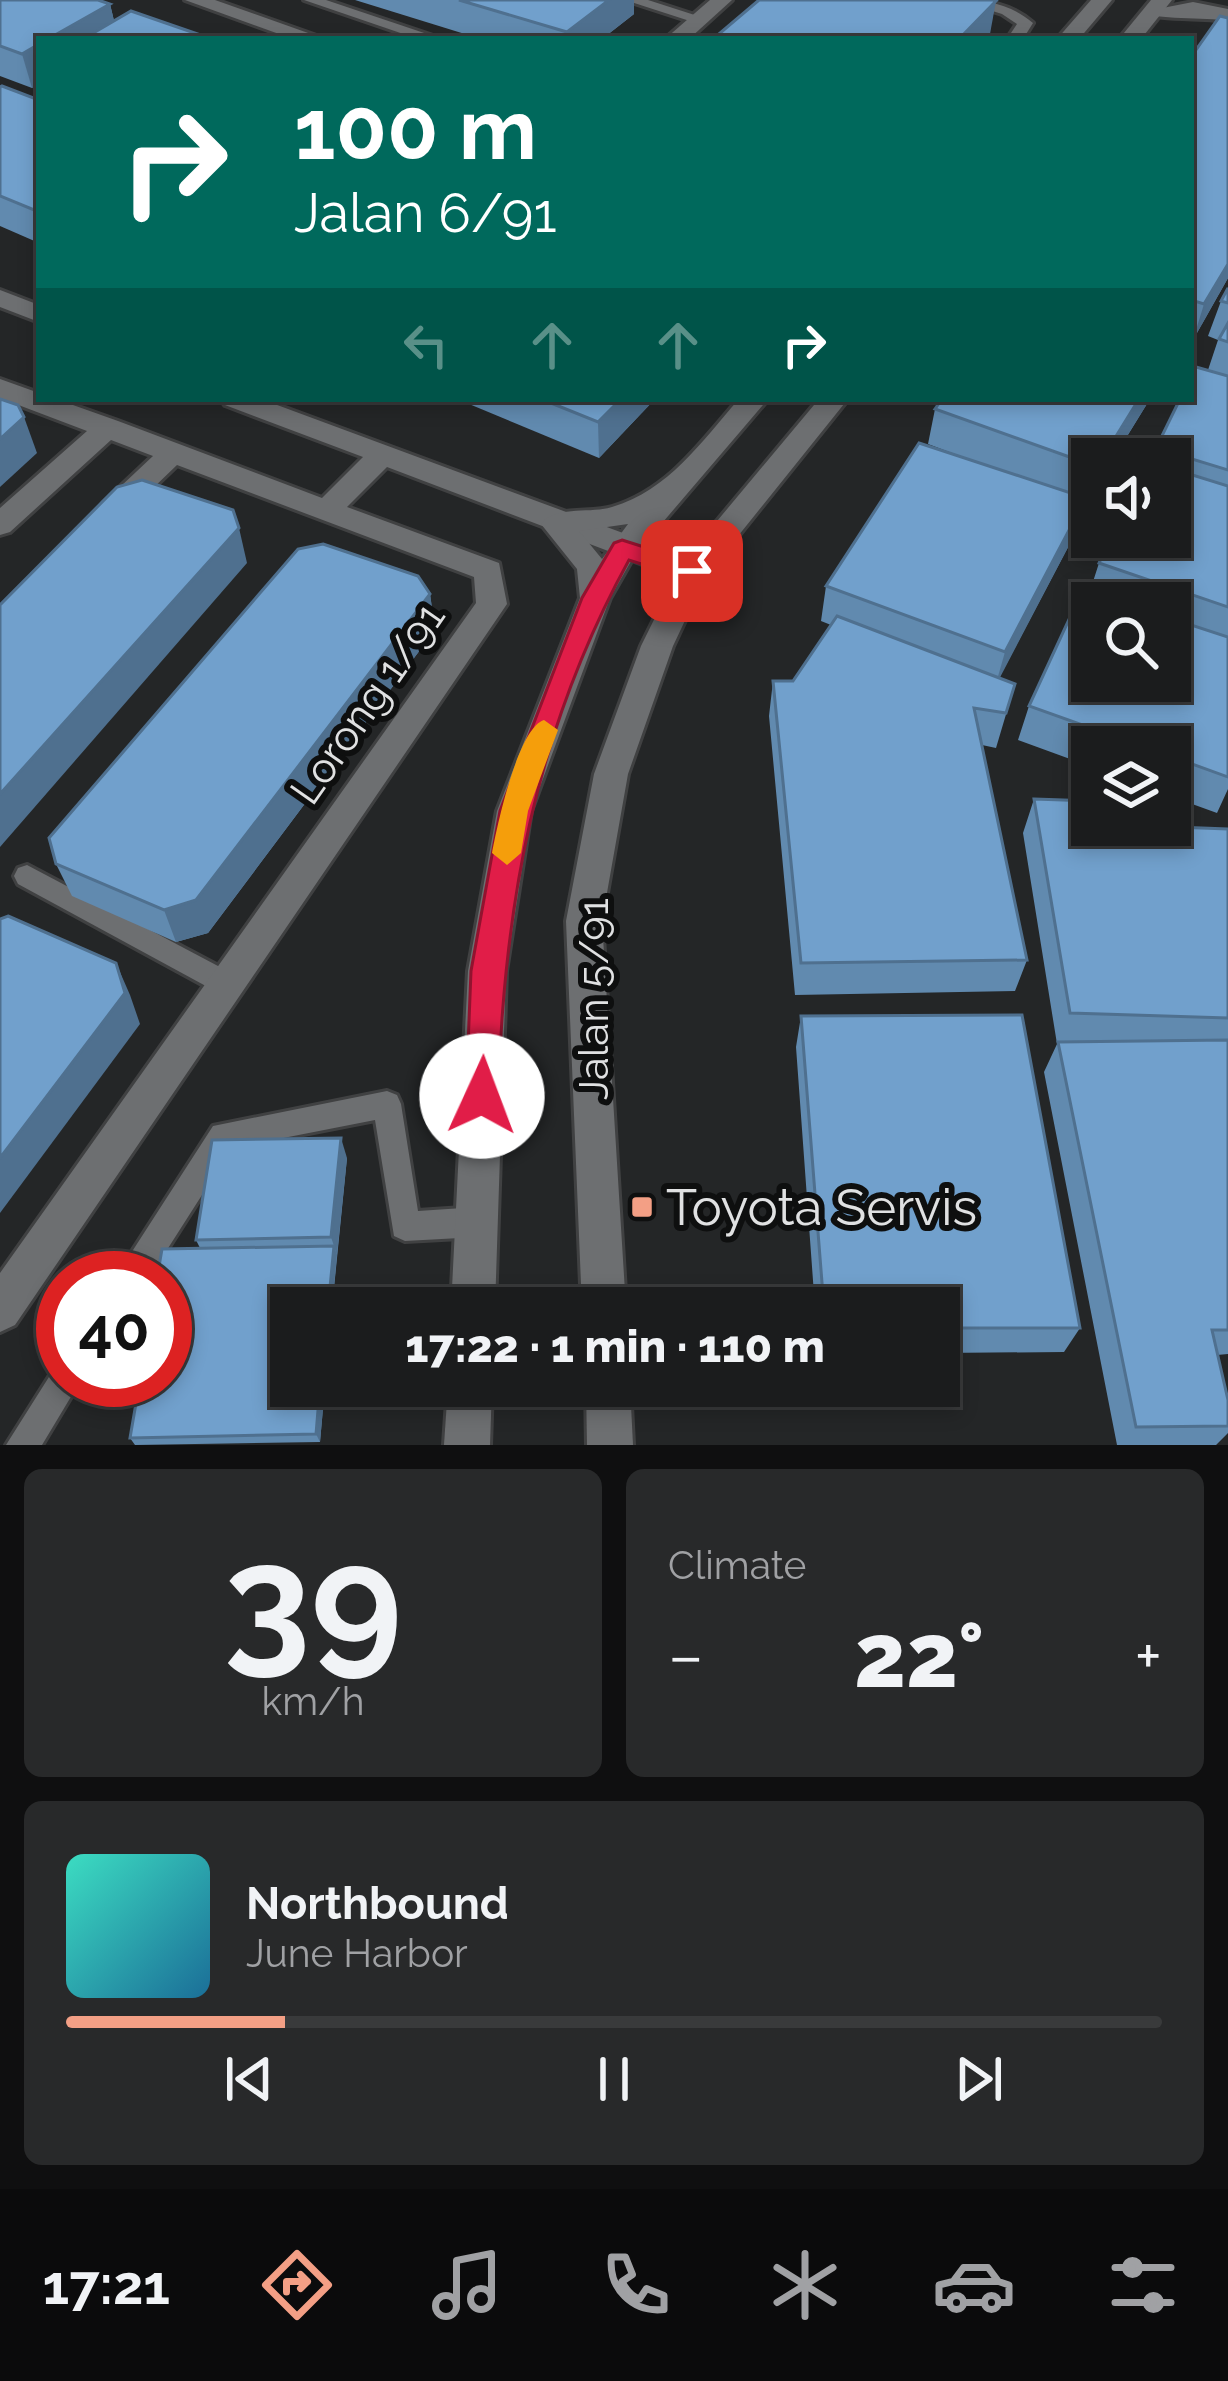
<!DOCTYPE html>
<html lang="en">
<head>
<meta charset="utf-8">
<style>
	:root { --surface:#1b1c1d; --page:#28292a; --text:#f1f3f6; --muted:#a0a1a4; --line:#393a3b; --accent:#f39f85 }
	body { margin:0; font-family:Raleway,sans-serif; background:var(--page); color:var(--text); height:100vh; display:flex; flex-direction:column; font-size:45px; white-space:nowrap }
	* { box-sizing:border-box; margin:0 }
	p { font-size:39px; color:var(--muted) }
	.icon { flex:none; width:66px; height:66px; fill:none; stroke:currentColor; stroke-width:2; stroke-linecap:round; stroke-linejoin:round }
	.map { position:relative; height:1445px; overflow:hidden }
	.panel { display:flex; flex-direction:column; gap:24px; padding:24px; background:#0f0f10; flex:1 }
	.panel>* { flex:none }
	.guide { position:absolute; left:36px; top:36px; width:1158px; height:366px; border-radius:0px; box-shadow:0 6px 18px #0003,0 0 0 3px var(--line); background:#00695c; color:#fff; overflow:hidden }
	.controls { position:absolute; left:1071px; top:438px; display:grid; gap:24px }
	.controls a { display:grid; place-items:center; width:120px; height:120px; border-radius:0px; background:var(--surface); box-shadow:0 6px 18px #0003,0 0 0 3px var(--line); font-size:60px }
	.speed { position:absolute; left:36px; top:1251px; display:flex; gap:24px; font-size:60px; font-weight:700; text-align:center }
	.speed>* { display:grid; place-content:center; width:156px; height:156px; border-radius:50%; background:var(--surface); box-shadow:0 6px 18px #0003,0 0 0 3px var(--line); line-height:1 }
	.speed .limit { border:18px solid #d22; background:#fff; color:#111 }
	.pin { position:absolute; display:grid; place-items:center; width:102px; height:102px; color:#fff; margin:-51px; border-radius:24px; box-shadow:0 6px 18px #0006 }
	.me { position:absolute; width:132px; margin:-66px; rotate:2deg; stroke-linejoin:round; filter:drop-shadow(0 0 9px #0008) }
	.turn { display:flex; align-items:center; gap:42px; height:252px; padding:0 60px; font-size:54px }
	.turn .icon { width:156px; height:156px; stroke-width:2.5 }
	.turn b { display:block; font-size:84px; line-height:102px }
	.lanes { display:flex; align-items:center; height:114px; padding:0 60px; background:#0003; justify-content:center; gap:60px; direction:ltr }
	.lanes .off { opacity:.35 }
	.big { font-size:90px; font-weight:800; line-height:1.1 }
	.panel .card { flex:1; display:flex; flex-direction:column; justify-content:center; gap:18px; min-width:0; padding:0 42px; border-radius:18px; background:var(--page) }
	.panel .dial { align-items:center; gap:0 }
	.dial b { font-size:156px; line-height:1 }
	.song { display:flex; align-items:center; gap:36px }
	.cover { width:144px; height:144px; border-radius:18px; background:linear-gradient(135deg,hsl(170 70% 55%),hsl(200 70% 35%)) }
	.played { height:12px; border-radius:6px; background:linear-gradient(90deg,var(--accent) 20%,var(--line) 20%) }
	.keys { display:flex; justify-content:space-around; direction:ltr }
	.heat { display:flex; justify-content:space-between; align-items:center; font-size:66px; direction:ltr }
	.panel .tiles { flex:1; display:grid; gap:24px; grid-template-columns:1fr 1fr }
	.card:last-child { grid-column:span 2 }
	.trip { position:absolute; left:270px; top:1287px; width:690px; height:120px; border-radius:0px; background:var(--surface); box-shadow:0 6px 18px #0003,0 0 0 3px var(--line); font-weight:800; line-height:120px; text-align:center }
	.dock { display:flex; height:192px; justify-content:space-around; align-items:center; background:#0b0b0c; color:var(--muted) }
	.dock .icon { width:84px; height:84px }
	.dock .on { color:var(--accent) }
	.dock b { font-size:54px; color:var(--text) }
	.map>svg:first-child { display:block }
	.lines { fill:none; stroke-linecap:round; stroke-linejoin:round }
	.service-casing { stroke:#404142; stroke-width:6 }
	.minor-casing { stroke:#404142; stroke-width:6 }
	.tertiary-casing { stroke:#404142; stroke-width:6 }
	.service { fill:#6d6f71; fill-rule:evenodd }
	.minor { fill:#6d6f71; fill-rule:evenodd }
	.tertiary { fill:#6d6f71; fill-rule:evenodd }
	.wall { fill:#618aaf; fill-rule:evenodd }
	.shaded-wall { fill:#4f708f }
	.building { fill:#71a0cc; stroke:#4f708f; stroke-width:3 }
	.route { fill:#e11d48; stroke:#92132f; stroke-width:3 }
	.slow { fill:#f59e0b }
	.poi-dot { fill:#f39f85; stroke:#0e0f0f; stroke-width:4.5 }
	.labels { text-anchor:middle; stroke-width:12; stroke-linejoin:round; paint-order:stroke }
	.street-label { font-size:42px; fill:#e0e1e2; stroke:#0e0f0f }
	.near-poi-label { font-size:51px; fill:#e0e1e2; stroke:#0e0f0f; text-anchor:start }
</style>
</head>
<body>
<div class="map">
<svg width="1228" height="1445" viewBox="0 0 1228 1445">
	<rect width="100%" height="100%" fill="#242627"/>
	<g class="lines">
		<defs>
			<g id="service">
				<polygon points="304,0 326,0 442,39 418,39"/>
				<polygon points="625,0 648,0 707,19 699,24"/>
				<path d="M958,0C986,0 1011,4 1033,23L1023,39H1007L1017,24L1002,14Z"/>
				<polygon points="27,865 235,975 239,983 235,991 225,995 215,991 18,884 14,876 18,868"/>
				<polygon points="387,1091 397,1095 401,1104 418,1211 478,1207 489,1212 493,1222 489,1232 478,1237 405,1241 394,1236 375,1120 232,1148 149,1278 115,1278 213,1126"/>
				<polygon points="63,1365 63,1380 81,1380 42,1445 6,1445 54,1369"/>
			</g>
			<g id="minor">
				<polygon points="185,0 215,0 325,39 293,39"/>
				<polygon points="710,0 732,0 689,39 665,39"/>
				<path d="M1193,2L1228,9V21C1206,17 1154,20 1142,12Z"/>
				<polygon points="0,290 39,305 39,322 0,307"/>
				<polygon points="0,379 39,393 39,399 56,399 118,421 322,498 363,457 225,405 221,399 261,399 704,563 708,571 704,579 682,579 387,467 347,507 499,563 507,604 15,1325 0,1332 0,1273 476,603 474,577 177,465 123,517 103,517 98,510 103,503 153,456 111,440 10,532 0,535 0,508 87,431 0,398"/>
			</g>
			<g id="tertiary">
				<polygon points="1091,0 1112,0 1079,39 1057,39"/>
				<polygon points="1151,0 1172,0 1141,39 1119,39"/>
				<path d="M739,399H768L634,556L610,598L531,811L506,971L495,1308H451L468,971L497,811L580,598L577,569L541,524C555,505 590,514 612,507C669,490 701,442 739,399ZM628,524L602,559L579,531Z"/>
				<polygon points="819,399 848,399 706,576 673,646 628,774 602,921 626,1308 582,1308 566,921 594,774 641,646 682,563"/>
				<polygon points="448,1386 492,1386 490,1445 444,1445"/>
				<polygon points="586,1386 630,1386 633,1445 587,1445"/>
			</g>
		</defs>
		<!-- service casing -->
		<use href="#service" class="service-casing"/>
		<!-- minor casing -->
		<use href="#minor" class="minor-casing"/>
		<!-- tertiary casing -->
		<use href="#tertiary" class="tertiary-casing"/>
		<!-- service -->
		<use href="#service" class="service"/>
		<!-- minor -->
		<use href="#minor" class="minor"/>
		<!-- tertiary -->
		<use href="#tertiary" class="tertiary"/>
	</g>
	<!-- wall -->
	<g class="wall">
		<polygon points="0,0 110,4 114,21 212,39 39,39 39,83 32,88 0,76"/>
		<polygon points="355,0 634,0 634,14 602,39 481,39"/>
		<polygon points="1191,57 1228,278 1193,340 1191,339"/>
		<polygon points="0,87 39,100 39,243 0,226"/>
		<path d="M1228,288V789L1217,813L1170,796V747H1092V767L1018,740L1029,706L1090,591L1099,563L1170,537V459H1153L1156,448L1208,370L1218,340L1208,336L1221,301ZM1092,603H1170V681Z"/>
		<polygon points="457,399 655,399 599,458"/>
		<polygon points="942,399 1150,399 1113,459 1092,459 1092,492 1085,502 1075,534 999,678 1015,684 996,748 982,745 1027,960 1015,991 795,995 769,716 773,681 793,681 831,625 821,621 826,586 973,461 928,444 935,409"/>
		<polygon points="430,594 435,630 208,933 176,942 72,896 56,864"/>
		<polygon points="1034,799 1176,827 1228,829 1228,1354 1217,1355 1228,1400 1228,1433 1216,1445 1117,1445 1044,1072 1057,1044 1023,833"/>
		<polygon points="801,1016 1080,1328 1064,1352 939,1353 939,1308 815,1308 796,1047"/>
		<polygon points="347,1158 332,1308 291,1386 325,1386 320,1442 135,1445 130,1438 200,1248 196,1240"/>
	</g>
	<!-- shaded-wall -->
	<g class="shaded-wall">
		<polygon points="609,0 634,0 634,14 602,39 567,39 567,32"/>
		<polygon points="996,1 990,34 985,39 959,39"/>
		<polygon points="110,4 118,37 115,39 48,39"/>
		<polygon points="39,44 39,83 32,88 22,54"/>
		<polygon points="1228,264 1228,278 1193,340 1204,304"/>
		<polygon points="621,399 655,399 599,458 598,422"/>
		<polygon points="1139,399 1150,399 1113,459 1102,459"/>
		<polygon points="24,417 37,453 0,487 0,439"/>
		<polygon points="1086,498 1075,534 995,687 1005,652"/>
		<polygon points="239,528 247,563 0,847 0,794"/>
		<polygon points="430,594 435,630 208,933 176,942 164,910"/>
		<polygon points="116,963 130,995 140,1024 0,1213 0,1158"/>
		<polygon points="341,1138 347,1158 337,1255 331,1237"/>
		<polygon points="334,1246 337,1255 332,1308 328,1308"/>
		<polygon points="320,1386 325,1386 320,1442 316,1434"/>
	</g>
	<!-- building -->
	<g class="building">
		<polygon points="0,0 98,0 110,4 48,39 39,39 39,44 22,54 0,46"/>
		<polygon points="459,0 609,0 567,32"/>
		<polygon points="759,0 993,0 996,1 959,39 713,39"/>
		<polygon points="131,11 212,39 83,39"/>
		<polygon points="1220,16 1228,18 1228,264 1204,304 1191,300 1191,57"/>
		<polygon points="2,86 39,100 39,212 0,196 0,87"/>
		<polygon points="1228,288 1228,303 1221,301"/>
		<polygon points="1228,323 1228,342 1219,339"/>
		<polygon points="1196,367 1228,376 1228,470 1156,448 1180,399 1191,399 1191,377"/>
		<polygon points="0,399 18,405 24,417 0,439"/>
		<polygon points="541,399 621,399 598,422"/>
		<polygon points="942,399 1139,399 1102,459 1092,459 1092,465 935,409"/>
		<polygon points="919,443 1086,498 1005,652 826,586"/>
		<polygon points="1170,468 1228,486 1228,607 1099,563 1111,537 1170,537"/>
		<polygon points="142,480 233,510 239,528 0,794 0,605 117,487"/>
		<polygon points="323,544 418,576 430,594 196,900 164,910 56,864 49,838 298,549"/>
		<polygon points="1083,589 1125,603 1092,603 1092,681 1170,681 1170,618 1228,637 1228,777 1170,756 1170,747 1144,747 1029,706"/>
		<polygon points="837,616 1015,684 1006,713 974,708 1027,960 801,963 773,681 793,681"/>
		<polygon points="1034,799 1092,801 1092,825 1170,825 1170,802 1176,827 1228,829 1228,1018 1070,1013"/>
		<polygon points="8,916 116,963 125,993 0,1158 0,919"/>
		<polygon points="1022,1015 1080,1328 939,1328 939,1308 824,1308 801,1016"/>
		<polygon points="1228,1040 1228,1330 1212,1330 1228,1400 1228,1426 1136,1427 1058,1042"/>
		<polygon points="341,1138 331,1237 196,1240 212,1140"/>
		<polygon points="334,1246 328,1308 291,1308 291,1386 320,1386 316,1434 130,1438 140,1380 165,1380 165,1278 157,1278 162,1249"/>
	</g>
	<!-- route -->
	<path class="route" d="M622,540L701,565L705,571L692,580L629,560C535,731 504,904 498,1096L494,1107L482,1112L471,1107L466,1096L471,971L500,811L582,598L614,543Z"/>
	<!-- slow -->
	<path class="slow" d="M544,720L558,730L528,811L521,853L507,865L492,853C497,826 518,728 544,720Z"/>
	<!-- markers -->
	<rect class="poi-dot" x="630" y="1195" width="24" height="24" rx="6"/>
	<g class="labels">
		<!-- street labels -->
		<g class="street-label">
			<text transform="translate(367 703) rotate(-55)" y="15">Lorong 1/91</text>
			<text transform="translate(593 999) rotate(-90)" y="15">Jalan 5/91</text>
		</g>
		<!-- near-poi labels -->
		<g class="near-poi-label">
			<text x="666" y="1225">Toyota Servis</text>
		</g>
	</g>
</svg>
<div class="controls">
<a><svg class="icon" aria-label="sound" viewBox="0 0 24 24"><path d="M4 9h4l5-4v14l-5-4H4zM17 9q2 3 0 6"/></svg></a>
<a><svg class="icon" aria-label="search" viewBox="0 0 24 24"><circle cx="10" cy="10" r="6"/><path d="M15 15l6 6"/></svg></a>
<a><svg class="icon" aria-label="layers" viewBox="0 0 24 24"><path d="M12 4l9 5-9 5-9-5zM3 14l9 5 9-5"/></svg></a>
</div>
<div class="speed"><div class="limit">40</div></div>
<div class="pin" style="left:692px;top:571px;background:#d93025"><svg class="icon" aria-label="arrive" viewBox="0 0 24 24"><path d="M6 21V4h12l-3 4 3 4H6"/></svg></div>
<svg class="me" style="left:482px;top:1096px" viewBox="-20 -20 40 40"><circle r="19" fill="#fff"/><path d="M0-13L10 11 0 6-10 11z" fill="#e11d48"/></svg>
<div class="trip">17:22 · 1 min · 110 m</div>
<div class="guide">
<div class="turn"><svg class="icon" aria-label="right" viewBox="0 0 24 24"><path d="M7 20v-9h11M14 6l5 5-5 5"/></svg><div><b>100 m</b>Jalan 6/91</div></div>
<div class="lanes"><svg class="icon off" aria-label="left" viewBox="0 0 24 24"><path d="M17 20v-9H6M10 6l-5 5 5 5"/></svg><svg class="icon off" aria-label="ahead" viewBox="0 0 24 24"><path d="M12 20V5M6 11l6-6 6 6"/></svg><svg class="icon off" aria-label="ahead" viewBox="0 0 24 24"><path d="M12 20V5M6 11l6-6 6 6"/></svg><svg class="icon" aria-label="right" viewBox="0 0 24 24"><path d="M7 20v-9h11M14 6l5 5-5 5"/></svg></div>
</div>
</div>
<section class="panel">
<div class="tiles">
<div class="card dial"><b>39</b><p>km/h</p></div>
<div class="card"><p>Climate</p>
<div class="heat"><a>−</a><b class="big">22°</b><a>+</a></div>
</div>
<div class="card">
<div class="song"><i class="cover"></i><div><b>Northbound</b><p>June Harbor</p></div></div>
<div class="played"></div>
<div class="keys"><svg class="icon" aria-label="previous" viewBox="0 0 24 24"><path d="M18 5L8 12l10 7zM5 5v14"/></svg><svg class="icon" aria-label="pause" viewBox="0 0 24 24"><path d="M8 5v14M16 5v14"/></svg><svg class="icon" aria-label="next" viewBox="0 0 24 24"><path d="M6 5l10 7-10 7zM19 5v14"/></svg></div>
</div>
</div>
</section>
<nav class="dock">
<b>17:21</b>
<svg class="icon on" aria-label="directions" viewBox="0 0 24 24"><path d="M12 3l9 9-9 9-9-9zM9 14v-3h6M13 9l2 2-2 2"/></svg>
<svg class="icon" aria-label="music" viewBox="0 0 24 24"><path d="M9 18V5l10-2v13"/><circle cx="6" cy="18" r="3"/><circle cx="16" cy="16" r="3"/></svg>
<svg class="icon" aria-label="phone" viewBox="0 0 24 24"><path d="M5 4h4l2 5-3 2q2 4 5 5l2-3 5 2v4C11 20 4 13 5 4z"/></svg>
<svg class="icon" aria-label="climate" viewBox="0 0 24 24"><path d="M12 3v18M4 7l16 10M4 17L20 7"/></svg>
<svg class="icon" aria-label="car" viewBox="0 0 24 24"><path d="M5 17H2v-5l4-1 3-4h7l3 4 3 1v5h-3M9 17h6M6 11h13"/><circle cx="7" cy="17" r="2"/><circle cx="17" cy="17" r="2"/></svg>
<svg class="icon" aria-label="filters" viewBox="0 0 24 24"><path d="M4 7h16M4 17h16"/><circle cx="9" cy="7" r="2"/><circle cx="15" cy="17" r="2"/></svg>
</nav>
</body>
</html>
